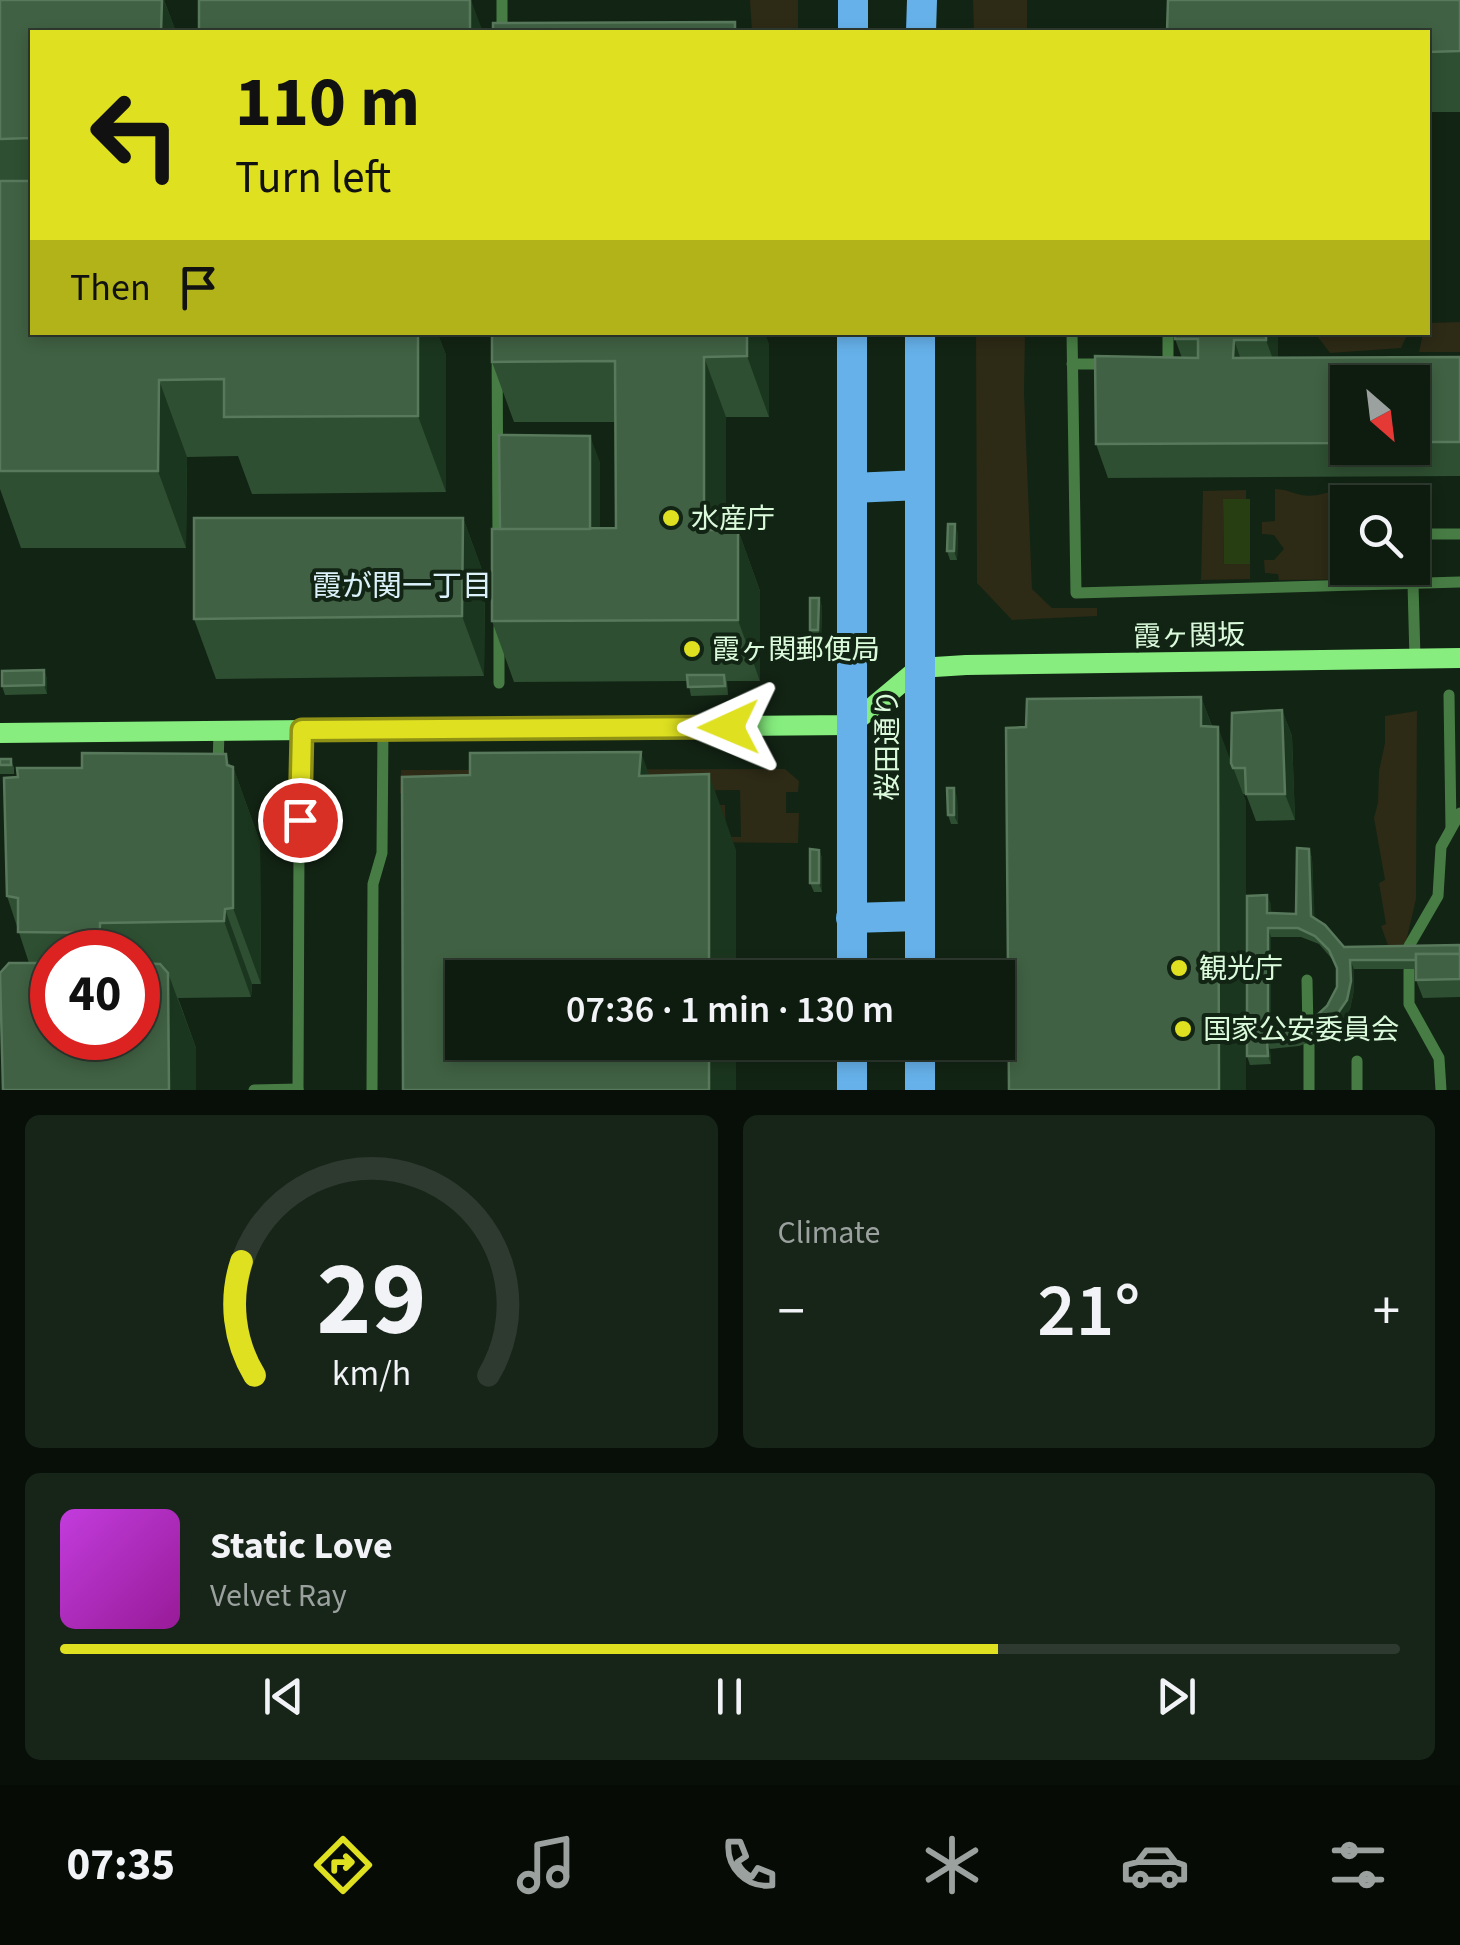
<!DOCTYPE html>
<html lang="en">
<head>
<meta charset="utf-8">
<style>
	:root { --surface:#0e1b0f; --page:#172418; --text:#f1f3f6; --muted:#9ba19e; --line:#2e392f; --accent:#dee020 }
	body { margin:0; font-family:"Source Sans 3","Noto Sans JP",sans-serif; background:var(--page); color:var(--text); height:100vh; display:flex; flex-direction:column; font-size:38px; white-space:nowrap }
	* { box-sizing:border-box; margin:0 }
	p { font-size:32px; color:var(--muted) }
	.icon { flex:none; width:55px; height:55px; fill:none; stroke:currentColor; stroke-width:2; stroke-linecap:round; stroke-linejoin:round }
	.map { position:relative; height:1090px; overflow:hidden }
	.details { display:flex; flex-direction:column; gap:25px; padding:25px; background:#080f08; flex:1 }
	.details>* { flex:none }
	.banner { position:absolute; left:30px; top:30px; width:1400px; height:305px; border-radius:0px; box-shadow:0 5px 15px #0003,0 0 0 2px var(--line); background:#dee020; color:#111; overflow:hidden }
	.needle { width:65px; rotate:152deg }
	.tools { position:absolute; left:1330px; top:365px; display:grid; gap:20px }
	.tools a { display:grid; place-items:center; width:100px; height:100px; border-radius:0px; background:var(--surface); box-shadow:0 5px 15px #0003,0 0 0 2px var(--line); font-size:50px }
	.speed { position:absolute; left:30px; top:930px; display:flex; gap:20px; font-size:50px; font-weight:700; text-align:center }
	.speed>* { display:grid; place-content:center; width:130px; height:130px; border-radius:50%; background:var(--surface); box-shadow:0 5px 15px #0003,0 0 0 2px var(--line); line-height:1 }
	.speed .limit { border:15px solid #d22; background:#fff; color:#111 }
	.pin { position:absolute; display:grid; place-items:center; width:85px; height:85px; color:#fff; margin:-42px; border:5px solid #fff; border-radius:50%; box-shadow:0 2px 10px #0007 }
	.me { position:absolute; width:110px; margin:-55px; rotate:269deg; stroke-linejoin:round; filter:drop-shadow(0 0 8px #0008) }
	.turn { display:flex; align-items:center; gap:35px; height:210px; padding:0 40px; font-size:45px }
	.turn .icon { width:130px; height:130px; stroke-width:2.5 }
	.turn b { display:block; font-size:70px; line-height:85px }
	.then { display:flex; align-items:center; height:95px; padding:0 40px; background:#0003; gap:20px; font-size:38px }
	.big { font-size:75px; font-weight:600; line-height:1.1 }
	.details .card { flex:1; display:flex; flex-direction:column; justify-content:center; gap:15px; min-width:0; padding:0 35px; border-radius:15px; background:var(--page) }
	.details .dial { align-items:center; gap:0 }
	.dial svg { height:260px; overflow:visible; fill:none; stroke:var(--line); stroke-width:7; stroke-linecap:round; text-anchor:middle }
	.dial text { fill:var(--text); stroke:none }
	.song { display:flex; align-items:center; gap:30px }
	.cover { width:120px; height:120px; border-radius:15px; background:linear-gradient(135deg,hsl(290 70% 55%),hsl(300 70% 35%)) }
	.played { height:10px; border-radius:5px; background:linear-gradient(90deg,var(--accent) 70%,var(--line) 70%) }
	.keys { display:flex; justify-content:space-around; direction:ltr }
	.heat { display:flex; justify-content:space-between; align-items:center; font-size:55px; direction:ltr }
	.details .tiles { flex:1; display:grid; gap:25px; grid-template-columns:1fr 1fr }
	.card:last-child { grid-column:span 2 }
	.trip { position:absolute; left:445px; top:960px; width:570px; height:100px; border-radius:0px; background:var(--surface); box-shadow:0 5px 15px #0003,0 0 0 2px var(--line); font-weight:600; line-height:100px; text-align:center }
	.tab-bar { display:flex; height:160px; justify-content:space-around; align-items:center; background:#060b06; color:var(--muted) }
	.tab-bar .icon { width:70px; height:70px }
	.tab-bar .active { color:var(--accent) }
	.tab-bar b { font-size:45px; color:var(--text) }
	.map>svg:first-child { display:block }
	.green { fill:#2d2a16 }
	.water { fill:#263e11 }
	.lines { fill:none; stroke-linecap:round; stroke-linejoin:round }
	.lane { stroke:#477d44; stroke-width:11 }
	.secondary { stroke:#86ed7e; stroke-width:20 }
	.highway { stroke:#66b1ea; stroke-width:30 }
	.wall { fill:#2e4f31; fill-rule:evenodd }
	.shaded-wall { fill:#1b361e }
	.building { fill:#406143; stroke:#58795b; stroke-width:2.5; fill-rule:evenodd }
	.route-casing { stroke:#909215; stroke-width:25 }
	.route { stroke:#dee020; stroke-width:18 }
	.poi-dot { fill:#dee020; stroke:#122414; stroke-width:4 }
	.labels { text-anchor:middle; stroke-width:8; stroke-linejoin:round; paint-order:stroke }
	.poi-label { font-size:28px; fill:#dafadb; stroke:#122414; text-anchor:start }
	.street-label { font-size:28px; fill:#dafadb; stroke:#122414 }
	.neighbourhood-label { font-size:30px; fill:#dcf2fa; stroke:#122414 }
</style>
</head>
<body>
<div class="map">
<svg width="1460" height="1090" viewBox="0 0 1460 1090">
	<rect width="100%" height="100%" fill="#122414"/>
	<!-- green -->
	<g class="green">
		<polygon points="750,0 798,0 798,32 752,32"/>
		<polygon points="973,0 1027,0 1027,32 974,32"/>
		<polygon points="1460,322 1460,352 1419,352 1423,333 1428,332 1428,323"/>
		<polygon points="976,333 1025,333 1024,392 1032,589 1052,608 1097,608 1097,616 1012,620 977,583"/>
		<polygon points="1315,333 1408,333 1401,348 1330,353"/>
		<path d="M1347,488L1360,493L1342,494L1345,568H1386V579L1279,580L1278,574L1265,573L1264,560H1274L1284,549L1274,535L1262,534V522L1275,521V489C1286,489 1291,493 1302,495C1317,498 1332,490 1347,488Z"/>
		<polygon points="1246,490 1246,499 1223,499 1224,564 1250,564 1250,579 1201,580 1203,491"/>
		<polygon points="1417,711 1416,899 1405,946 1388,945 1381,926 1386,924 1379,883 1385,880 1374,818 1378,803 1379,771 1385,743 1385,716"/>
		<polygon points="785,769 799,781 798,792 786,792 786,813 799,813 798,843 700,842 671,804 725,805 726,837 741,837 740,790 400,793 401,770"/>
	</g>
	<!-- water -->
	<polygon class="water" points="1223,499 1250,499 1250,564 1224,564"/>
	<g class="lines">
		<!-- lane -->
		<g class="lane">
			<polyline points="502,0 502,32"/>
			<polyline points="497,332 498,544"/>
			<polyline points="1072,332 1076,593 1460,582"/>
			<polyline points="1072,364 1106,364"/>
			<polyline points="1164,365 1168,365 1168,332"/>
			<polyline points="1412,534 1460,534"/>
			<polyline points="1412,546 1415,659"/>
			<polyline points="499,627 499,683"/>
			<polyline points="1449,695 1451,828"/>
			<polyline points="218,767 219,731"/>
			<polyline points="1408,955 1409,946 1438,896 1441,847 1460,813"/>
			<polyline points="1409,970 1409,1004 1439,1058 1441,1090"/>
			<polyline points="1307,980 1308,1031"/>
			<polyline points="1309,1043 1309,1090"/>
			<polyline points="1357,1061 1357,1090"/>
			<polyline points="254,1090 298,1089"/>
			<polyline points="298,1090 299,849 303,730"/>
			<polyline points="372,1090 373,884 382,853 383,730"/>
		</g>
		<!-- secondary -->
		<polyline class="secondary" points="0,733 851,725 919,668 966,665 1460,658"/>
		<!-- highway -->
		<g class="highway">
			<polyline points="853,32 853,0"/>
			<polyline points="921,32 922,0"/>
			<polyline points="852,488 920,485"/>
			<polyline points="851,918 920,916"/>
			<polyline points="852,978 852,332"/>
			<polyline points="920,978 920,332"/>
			<polyline points="852,1042 852,1090"/>
			<polyline points="920,1090 920,1042"/>
		</g>
	</g>
	<!-- wall -->
	<g class="wall">
		<polygon points="0,0 164,0 176,32 32,32 32,332 437,332 446,355 446,492 252,494 238,456 187,457 186,548 21,548 0,489"/>
		<polygon points="1460,0 1460,112 1428,112 1428,32"/>
		<path d="M1175,332H1278V358L1460,357V476L1108,478L1096,444L1182,358L1175,339ZM1348,382H1412V448H1348Z"/>
		<polygon points="769,344 769,417 726,417 726,530 738,530 760,591 760,681 727,681 728,695 691,696 688,681 514,682 492,621 500,529 600,462 600,529 616,528 615,422 514,422 492,362"/>
		<polygon points="463,518 485,578 484,676 216,679 194,619"/>
		<polygon points="958,533 957,560 950,560 947,551"/>
		<polygon points="819,598 822,607 821,639 813,639 810,630"/>
		<polygon points="44,670 47,679 47,694 5,695 2,686"/>
		<polygon points="1201,697 1212,726 1231,763 1282,710 1292,736 1295,820 1256,821 1246,794 1243,794 1246,802 1246,1090 1009,1090 1026,727"/>
		<polygon points="0,759 11,759 14,768 14,774 0,774"/>
		<path d="M231,766L233,767L260,842L261,984H252L251,997L178,998L196,1048V1090H3L29,963L7,896ZM52,952H138V1038H52Z"/>
		<polygon points="957,797 958,824 951,824 948,815"/>
		<path d="M1309,849L1312,858L1314,918L1344,947L1460,945V997L1423,998L1416,980V969H1354V990L1350,1009L1339,1025L1322,1038L1299,1046L1270,1049L1271,1064L1250,1065L1247,1056L1271,904V913L1296,914ZM1271,937H1301L1319,944L1332,959L1337,970V987L1327,1006L1314,1018L1295,1025H1271Z"/>
		<polygon points="819,850 822,858 822,892 814,892 810,883"/>
	</g>
	<!-- shaded-wall -->
	<g class="shaded-wall">
		<polygon points="162,0 164,0 176,32 161,32"/>
		<polygon points="470,0 471,0 483,32 470,32"/>
		<polygon points="418,332 437,332 446,355 446,492 418,416"/>
		<polygon points="747,332 765,332 769,344 769,417 747,356"/>
		<polygon points="1266,332 1278,332 1278,373 1266,340"/>
		<polygon points="1234,340 1246,374 1233,358"/>
		<polygon points="704,357 726,417 726,591 704,530"/>
		<polygon points="159,380 187,457 186,548 158,471"/>
		<polygon points="590,436 600,462 600,556 590,530"/>
		<polygon points="463,518 485,578 484,676 462,616"/>
		<polygon points="955,524 958,533 957,560 954,551"/>
		<polygon points="738,530 760,591 760,681 738,620"/>
		<polygon points="819,598 822,607 821,639 818,630"/>
		<polygon points="44,670 47,679 47,694 44,685"/>
		<polygon points="1201,697 1218,743 1218,727 1246,802 1246,1090 1219,1090 1201,726"/>
		<polygon points="1282,710 1292,736 1295,820 1285,794"/>
		<polygon points="641,752 668,827 639,776"/>
		<polygon points="226,754 233,772 233,767 260,842 261,984 233,908"/>
		<polygon points="709,774 736,850 736,978 709,978"/>
		<polygon points="954,788 957,797 958,824 954,815"/>
		<polygon points="1309,849 1312,858 1315,924 1311,916"/>
		<polygon points="819,850 822,858 822,892 819,883"/>
		<polygon points="1267,895 1271,904 1270,922 1267,913"/>
		<polygon points="225,909 252,984 251,997 224,921"/>
		<polygon points="100,923 110,952 107,952 100,933"/>
		<polygon points="1268,928 1271,937 1271,1034 1268,1025"/>
		<polygon points="1350,960 1354,969 1354,990 1350,1009 1339,1025 1322,1038 1319,1029"/>
		<polygon points="168,973 196,1048 196,1090 169,1090"/>
		<polygon points="1267,1040 1270,1049 1271,1064 1268,1056"/>
		<rect x="709" y="1042" width="27" height="48"/>
	</g>
	<!-- building -->
	<g class="building">
		<polygon points="0,0 162,0 161,32 32,32 32,138 0,139"/>
		<rect x="199" y="0" width="271" height="32"/>
		<polygon points="1168,0 1460,0 1460,51 1428,52 1428,32 1167,32"/>
		<polygon points="735,22 735,32 493,32 493,23"/>
		<polygon points="0,181 32,181 32,332 418,332 418,416 224,417 224,379 159,380 158,471 0,471"/>
		<polygon points="492,332 747,332 747,356 704,357 704,530 738,530 738,620 492,621 492,529 616,528 615,361 492,362"/>
		<polygon points="1175,332 1266,332 1266,340 1234,340 1233,358 1460,357 1460,442 1412,442 1412,382 1348,382 1348,443 1096,444 1095,356 1198,358 1198,339 1175,339"/>
		<polygon points="499,435 590,436 590,529 500,529"/>
		<polygon points="194,518 463,518 462,616 194,619"/>
		<polygon points="948,524 955,524 954,551 947,551"/>
		<polygon points="810,598 819,598 818,630 810,630"/>
		<polygon points="44,670 44,685 2,686 2,671"/>
		<polygon points="687,675 724,675 725,686 688,687"/>
		<polygon points="1201,697 1201,726 1218,727 1219,1090 1009,1090 1006,728 1026,727 1027,699"/>
		<polygon points="1282,710 1285,794 1246,794 1245,768 1233,768 1231,763 1232,713"/>
		<polygon points="641,752 639,776 709,774 709,978 462,978 462,1042 709,1042 709,1090 403,1090 402,777 470,775 470,753"/>
		<polygon points="82,753 226,754 227,765 233,767 233,908 225,909 224,921 100,923 100,933 18,932 18,898 7,896 4,778 18,777 17,768 82,768"/>
		<rect x="0" y="759" width="11" height="6"/>
		<polygon points="947,788 954,788 954,815 948,815"/>
		<path d="M1297,848L1309,849L1311,916L1325,925L1344,947L1460,945V954H1416V960H1350L1351,981L1347,1000L1336,1016L1319,1029L1296,1037L1267,1040L1268,1056H1247V896L1267,895V913L1296,914ZM1268,928H1298L1315,936L1329,950L1337,968V987L1327,1006L1314,1018L1295,1025H1268Z"/>
		<polygon points="810,849 819,850 819,883 810,883"/>
		<polygon points="1416,954 1460,954 1460,979 1416,980"/>
		<polygon points="9,963 52,963 52,1038 138,1038 138,963 160,964 168,973 169,1090 3,1090 0,973"/>
	</g>
	<g class="lines">
		<defs>
			<polyline id="route" points="300,820 302,730 729,727"/>
		</defs>
		<!-- route casing -->
		<use href="#route" class="route-casing"/>
		<!-- route -->
		<use href="#route" class="route"/>
	</g>
	<!-- markers -->
	<g class="poi-dot">
		<circle cx="671" cy="518" r="10"/>
		<circle cx="692" cy="649" r="10"/>
		<circle cx="1179" cy="968" r="10"/>
		<circle cx="1183" cy="1029" r="10"/>
	</g>
	<g class="labels">
		<!-- poi labels -->
		<g class="poi-label">
			<text x="691" y="528">水産庁</text>
			<text x="712" y="659">霞ヶ関郵便局</text>
			<text x="1199" y="978">観光庁</text>
			<text x="1203" y="1039">国家公安委員会</text>
		</g>
		<!-- street labels -->
		<g class="street-label">
			<text transform="translate(1189 635) rotate(-1)" y="10">霞ヶ関坂</text>
			<text transform="translate(887 745) rotate(-90)" y="10">桜田通り</text>
		</g>
		<!-- neighbourhood labels -->
		<g class="neighbourhood-label">
			<text x="402" y="596">霞が関一丁目</text>
		</g>
	</g>
</svg>
<div class="tools">
<a><svg class="needle" viewBox="-14 -14 28 28"><path d="M0-13l5 13h-10z" fill="#e53935"/><path d="M0 13l5-13h-10z" fill="#9ba19e"/></svg></a>
<a><svg class="icon" aria-label="search" viewBox="0 0 24 24"><circle cx="10" cy="10" r="6"/><path d="M15 15l6 6"/></svg></a>
</div>
<div class="speed"><div class="limit">40</div></div>
<div class="pin" style="left:300px;top:820px;background:#d93025"><svg class="icon" aria-label="arrive" viewBox="0 0 24 24"><path d="M6 21V4h12l-3 4 3 4H6"/></svg></div>
<svg class="me" style="left:729px;top:727px" viewBox="-20 -20 40 40"><path d="M0-17L14 15 0 8-14 15z" fill="#dee020" stroke="#fff" stroke-width="4"/></svg>
<div class="trip">07:36 · 1 min · 130 m</div>
<div class="banner">
<div class="turn"><svg class="icon" aria-label="left" viewBox="0 0 24 24"><path d="M17 20v-9H6M10 6l-5 5 5 5"/></svg><div><b>110 m</b>Turn left</div></div>
<div class="then">Then<svg class="icon" aria-label="arrive" viewBox="0 0 24 24"><path d="M6 21V4h12l-3 4 3 4H6"/></svg></div>
</div>
</div>
<section class="details">
<div class="tiles">
<div class="card dial"><svg viewBox="0 0 100 80">
<path d="M14 69A42 42 0 1 1 86 69"/>
<path d="M14 69A42 42 0 0 1 10 34" stroke="#dee020"/>
<text x="50" y="56" font-size="32" font-weight="700">29</text>
<text x="50" y="72" font-size="11">km/h</text>
</svg></div>
<div class="card"><p>Climate</p>
<div class="heat"><a>−</a><b class="big">21°</b><a>+</a></div>
</div>
<div class="card">
<div class="song"><i class="cover"></i><div><b>Static Love</b><p>Velvet Ray</p></div></div>
<div class="played"></div>
<div class="keys"><svg class="icon" aria-label="previous" viewBox="0 0 24 24"><path d="M18 5L8 12l10 7zM5 5v14"/></svg><svg class="icon" aria-label="pause" viewBox="0 0 24 24"><path d="M8 5v14M16 5v14"/></svg><svg class="icon" aria-label="next" viewBox="0 0 24 24"><path d="M6 5l10 7-10 7zM19 5v14"/></svg></div>
</div>
</div>
</section>
<nav class="tab-bar">
<b>07:35</b>
<svg class="icon active" aria-label="directions" viewBox="0 0 24 24"><path d="M12 3l9 9-9 9-9-9zM9 14v-3h6M13 9l2 2-2 2"/></svg>
<svg class="icon" aria-label="music" viewBox="0 0 24 24"><path d="M9 18V5l10-2v13"/><circle cx="6" cy="18" r="3"/><circle cx="16" cy="16" r="3"/></svg>
<svg class="icon" aria-label="phone" viewBox="0 0 24 24"><path d="M5 4h4l2 5-3 2q2 4 5 5l2-3 5 2v4C11 20 4 13 5 4z"/></svg>
<svg class="icon" aria-label="climate" viewBox="0 0 24 24"><path d="M12 3v18M4 7l16 10M4 17L20 7"/></svg>
<svg class="icon" aria-label="car" viewBox="0 0 24 24"><path d="M5 17H2v-5l4-1 3-4h7l3 4 3 1v5h-3M9 17h6M6 11h13"/><circle cx="7" cy="17" r="2"/><circle cx="17" cy="17" r="2"/></svg>
<svg class="icon" aria-label="filters" viewBox="0 0 24 24"><path d="M4 7h16M4 17h16"/><circle cx="9" cy="7" r="2"/><circle cx="15" cy="17" r="2"/></svg>
</nav>
</body>
</html>
